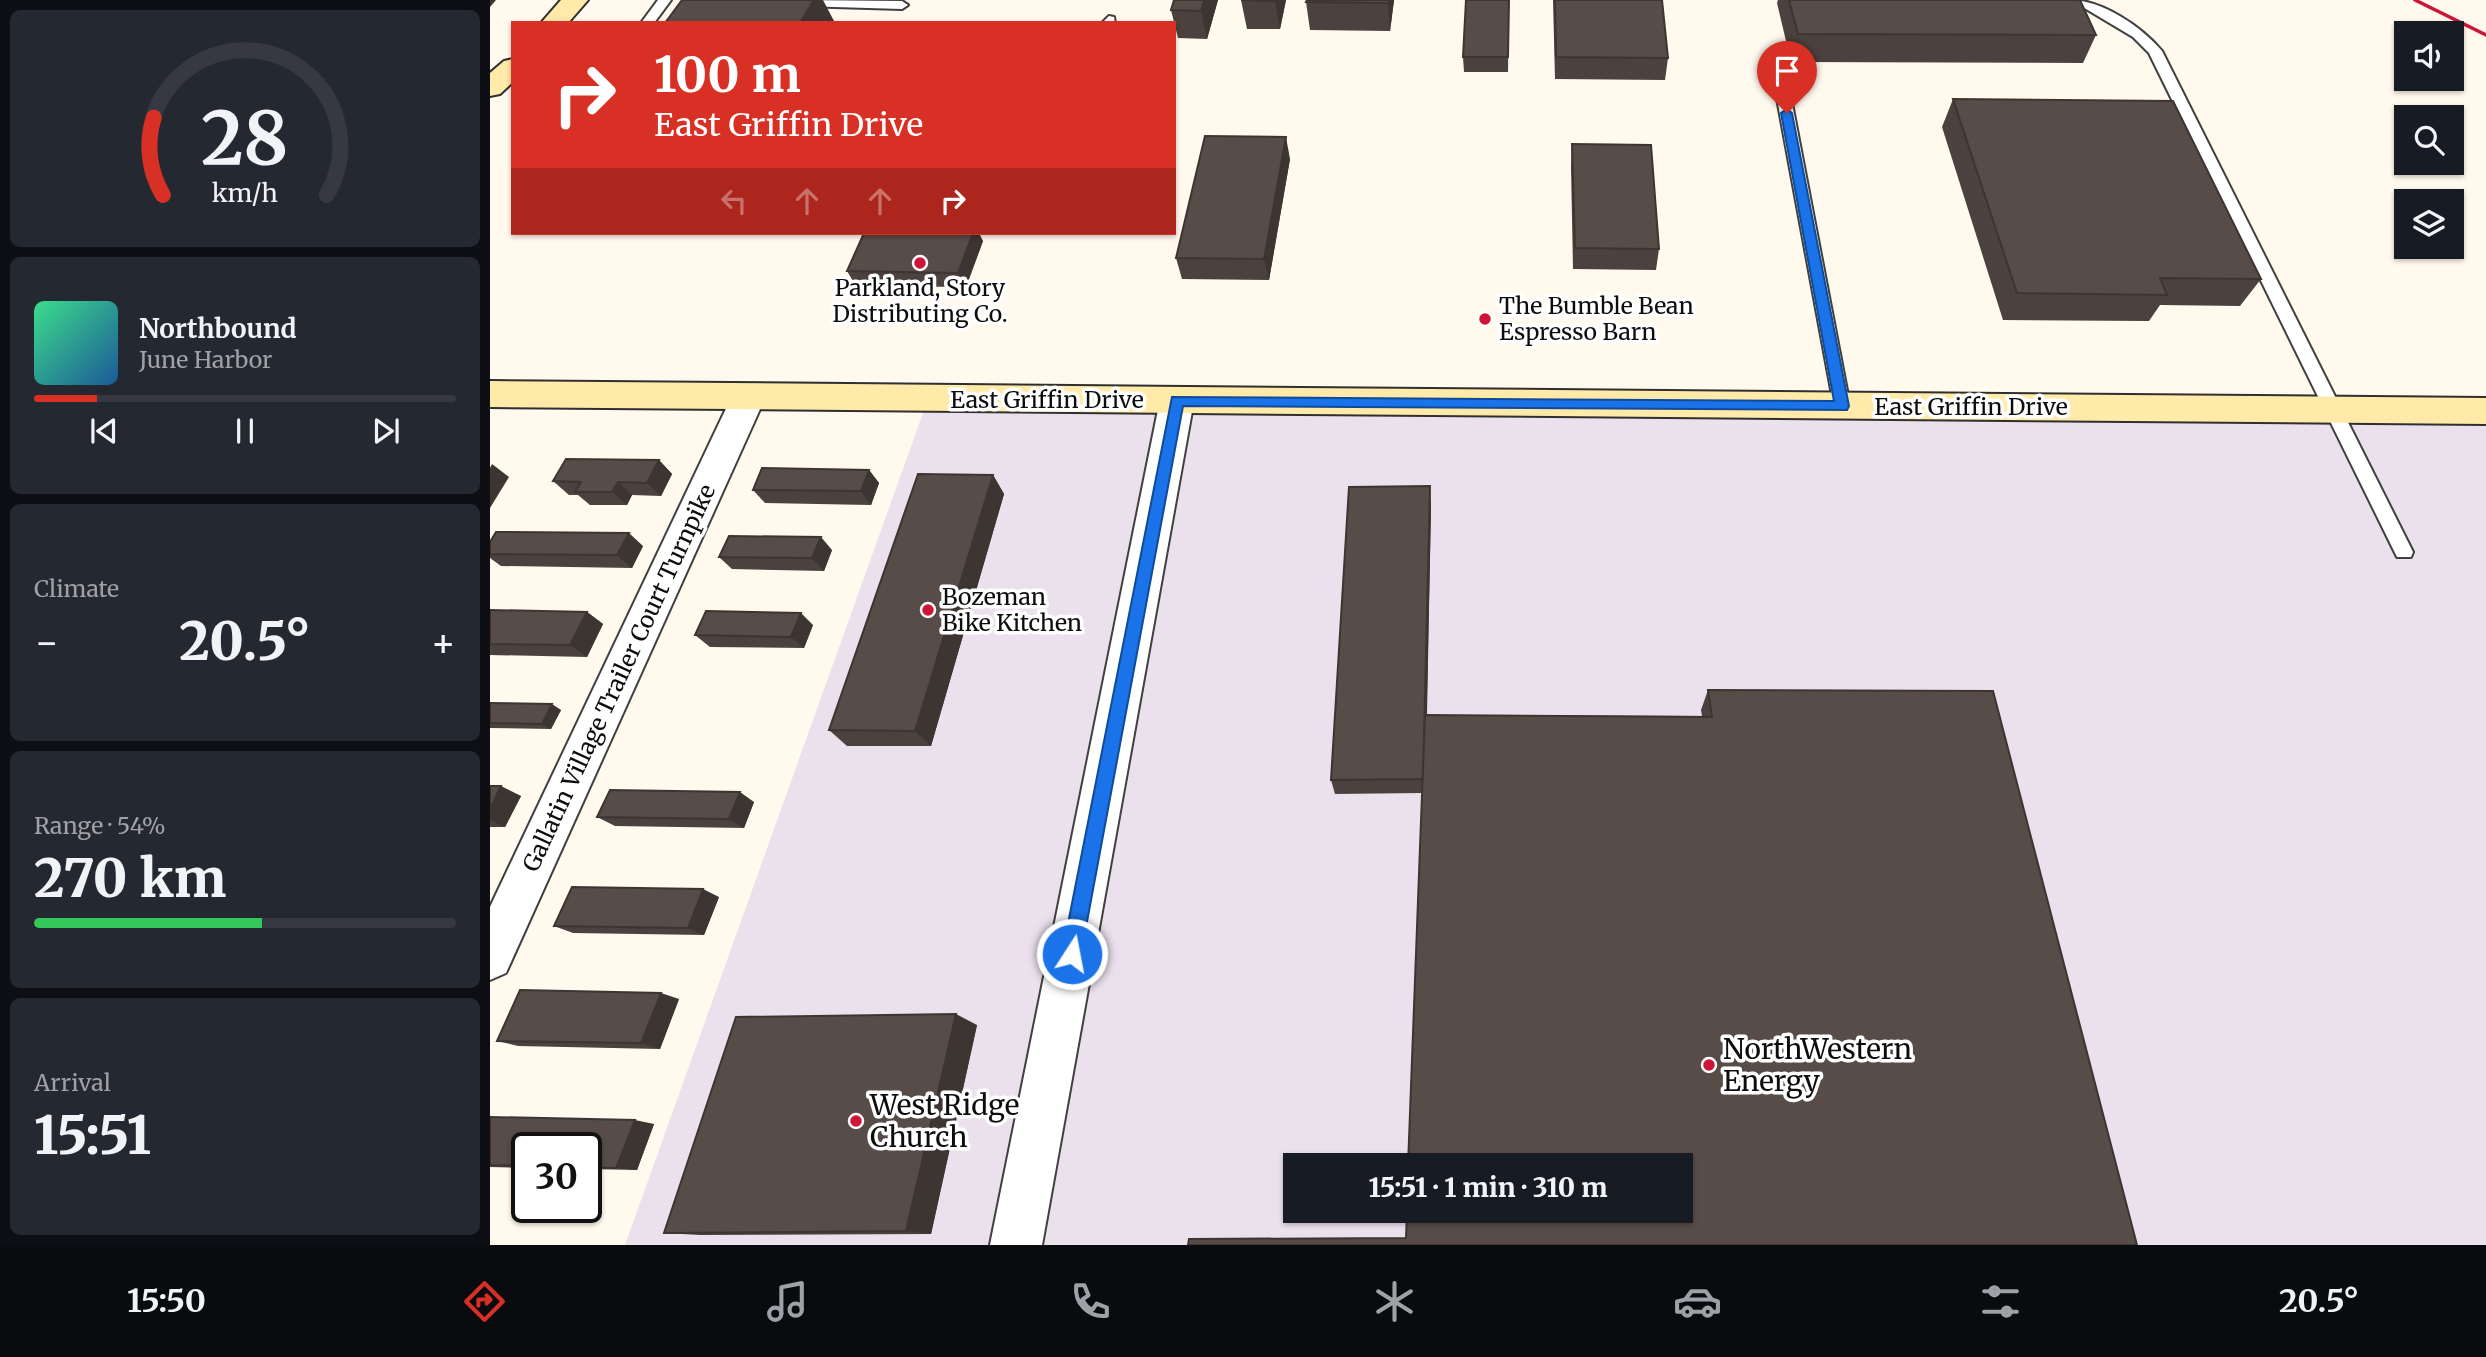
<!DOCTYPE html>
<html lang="en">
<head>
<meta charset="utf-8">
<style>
	:root { --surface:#171b24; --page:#242831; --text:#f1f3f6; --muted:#9ea1a6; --line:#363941; --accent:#d93025 }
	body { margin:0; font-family:Merriweather,serif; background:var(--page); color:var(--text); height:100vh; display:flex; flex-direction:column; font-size:26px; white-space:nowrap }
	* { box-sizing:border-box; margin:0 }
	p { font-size:23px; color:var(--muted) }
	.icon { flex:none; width:38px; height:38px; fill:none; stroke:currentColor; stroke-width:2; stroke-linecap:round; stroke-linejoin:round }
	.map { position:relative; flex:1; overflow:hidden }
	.details { display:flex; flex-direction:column; gap:10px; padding:10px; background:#0d0f14; width:490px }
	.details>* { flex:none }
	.hud { position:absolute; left:21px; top:21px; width:665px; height:214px; border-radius:0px; box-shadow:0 2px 5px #0004; background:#d93025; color:#fff; overflow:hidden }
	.fabs { position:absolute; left:1904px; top:21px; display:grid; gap:14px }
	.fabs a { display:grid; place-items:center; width:70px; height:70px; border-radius:0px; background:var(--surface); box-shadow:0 2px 5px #0004; font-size:35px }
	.speed { position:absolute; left:21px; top:1132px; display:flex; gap:14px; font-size:35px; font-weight:700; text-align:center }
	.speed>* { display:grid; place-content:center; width:91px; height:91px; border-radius:50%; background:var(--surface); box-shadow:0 2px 5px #0004; line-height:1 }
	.speed .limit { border:4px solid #111; border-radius:10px; background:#fff; color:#111 }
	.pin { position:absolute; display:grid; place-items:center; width:60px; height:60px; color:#fff; margin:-72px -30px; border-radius:50% 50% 50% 0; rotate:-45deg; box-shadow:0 0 7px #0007 }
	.pin .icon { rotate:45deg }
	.me { position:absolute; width:77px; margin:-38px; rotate:11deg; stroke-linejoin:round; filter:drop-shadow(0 0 5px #0008) }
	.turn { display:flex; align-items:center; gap:24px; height:147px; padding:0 28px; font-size:32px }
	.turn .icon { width:91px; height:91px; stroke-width:2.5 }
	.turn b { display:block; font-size:49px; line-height:60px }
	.lanes { display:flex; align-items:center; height:66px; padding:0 28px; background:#0003; justify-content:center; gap:35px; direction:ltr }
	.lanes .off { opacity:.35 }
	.big { font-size:52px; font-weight:800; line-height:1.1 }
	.details .widget { flex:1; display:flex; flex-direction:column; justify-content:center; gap:10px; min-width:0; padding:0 24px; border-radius:10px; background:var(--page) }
	.details .dial { align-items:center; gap:0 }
	.dial svg { height:182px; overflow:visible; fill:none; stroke:var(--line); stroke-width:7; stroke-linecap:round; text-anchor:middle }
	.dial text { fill:var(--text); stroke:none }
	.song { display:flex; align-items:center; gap:21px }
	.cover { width:84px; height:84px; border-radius:10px; background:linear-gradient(135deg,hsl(150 70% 55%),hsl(210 70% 35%)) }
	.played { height:7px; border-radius:4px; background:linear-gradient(90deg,var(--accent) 15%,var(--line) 15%) }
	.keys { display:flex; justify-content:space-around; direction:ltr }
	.heat { display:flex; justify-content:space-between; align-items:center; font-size:38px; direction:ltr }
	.charge { height:10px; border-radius:5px; background:linear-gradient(90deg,#34c759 54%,var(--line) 0) }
	.trip { position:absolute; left:793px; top:1153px; width:410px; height:70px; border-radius:0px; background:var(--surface); box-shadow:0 2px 5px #0004; font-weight:800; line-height:70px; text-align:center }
	.dock { display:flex; height:112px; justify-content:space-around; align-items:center; background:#090b0e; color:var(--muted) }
	.dock .icon { width:49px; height:49px }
	.dock .active { color:var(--accent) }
	.dock b { font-size:32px; color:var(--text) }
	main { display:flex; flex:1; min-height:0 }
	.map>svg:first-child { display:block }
	.industrial { fill:#eae1ed; fill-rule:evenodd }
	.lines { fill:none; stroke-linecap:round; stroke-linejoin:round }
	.service-casing { stroke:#404040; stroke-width:4 }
	.minor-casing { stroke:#404040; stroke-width:4 }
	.secondary-casing { stroke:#2f2f2f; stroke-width:4 }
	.service { fill:#fff; fill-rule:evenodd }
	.minor { fill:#fff; fill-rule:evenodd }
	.secondary { fill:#ffeaa9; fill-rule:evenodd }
	.rail { stroke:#cd1637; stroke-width:3.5 }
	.wall { fill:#4b413e }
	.shaded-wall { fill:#3d3532 }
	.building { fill:#574c48; stroke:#3d3532; stroke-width:2 }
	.route { fill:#1a73e8; stroke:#114b97; stroke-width:2 }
	.poi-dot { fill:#cd1637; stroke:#fff; stroke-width:2.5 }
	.labels { text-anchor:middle; stroke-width:7; stroke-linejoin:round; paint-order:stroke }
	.poi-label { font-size:23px; fill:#0d0d0d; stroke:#fff; text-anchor:start }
	.street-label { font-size:23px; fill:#0d0d0d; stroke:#fff }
	.near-poi-label { font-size:28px; fill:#0d0d0d; stroke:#fff; text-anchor:start }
</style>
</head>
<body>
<main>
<section class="details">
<div class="widget dial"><svg viewBox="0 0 100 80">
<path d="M14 69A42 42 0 1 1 86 69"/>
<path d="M14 69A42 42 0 0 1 10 35" stroke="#d93025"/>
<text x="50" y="56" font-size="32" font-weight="700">28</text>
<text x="50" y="72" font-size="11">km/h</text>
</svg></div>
<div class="widget">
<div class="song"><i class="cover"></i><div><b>Northbound</b><p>June Harbor</p></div></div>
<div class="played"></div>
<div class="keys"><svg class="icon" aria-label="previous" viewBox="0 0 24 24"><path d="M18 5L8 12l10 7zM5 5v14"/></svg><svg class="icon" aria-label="pause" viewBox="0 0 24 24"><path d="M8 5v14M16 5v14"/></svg><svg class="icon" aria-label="next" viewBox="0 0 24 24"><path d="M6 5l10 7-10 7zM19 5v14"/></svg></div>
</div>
<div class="widget"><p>Climate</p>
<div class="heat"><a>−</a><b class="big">20.5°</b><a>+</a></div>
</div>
<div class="widget"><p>Range · 54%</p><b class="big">270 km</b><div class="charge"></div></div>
<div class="widget"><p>Arrival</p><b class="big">15:51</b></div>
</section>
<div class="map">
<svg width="1996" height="1245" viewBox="0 0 1996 1245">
	<rect width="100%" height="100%" fill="#fff9ee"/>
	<!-- industrial -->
	<path class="industrial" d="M438,399L1996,411V1245H135ZM805,1166H1190V1211H805Z"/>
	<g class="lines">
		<defs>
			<g id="service">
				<polygon points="168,0 181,0 164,23 151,23"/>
				<polygon points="305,0 412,1 418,5 412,9 310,6 306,5"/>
				<path d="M1581,0C1612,0 1652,27 1672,51L1923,552L1921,557H1907L1659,53L1643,37Z"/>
				<polygon points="619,16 624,17 625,23 612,23"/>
				<polygon points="1293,89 1300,93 1360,406 1352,412 1344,406 1286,93"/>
			</g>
			<g id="minor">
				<polygon points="258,385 270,389 275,398 16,973 0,980 0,907 241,398 246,389"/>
				<polygon points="687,387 699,391 704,400 552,1245 500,1245 670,400 675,391"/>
			</g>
			<g id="secondary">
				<polygon points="71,0 98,0 78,23 51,23"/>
				<polygon points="23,59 23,82 10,94 0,96 0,73 14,61"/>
				<polygon points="0,381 1996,398 1996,424 0,407"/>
			</g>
		</defs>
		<!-- service casing -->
		<use href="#service" class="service-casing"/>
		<!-- minor casing -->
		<use href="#minor" class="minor-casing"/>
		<!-- secondary casing -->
		<use href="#secondary" class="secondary-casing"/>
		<!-- service -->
		<use href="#service" class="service"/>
		<!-- minor -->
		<use href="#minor" class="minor"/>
		<!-- secondary -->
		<use href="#secondary" class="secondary"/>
		<!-- rail -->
		<polyline class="rail" points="1925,0 1996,35"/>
	</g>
	<!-- wall -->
	<g class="wall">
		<polygon points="684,0 728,0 717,39 688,38 681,10"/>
		<polygon points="751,0 796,0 790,29 757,29"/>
		<polygon points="904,0 900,31 820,30 816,2"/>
		<polygon points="1019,0 1018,72 974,72 973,57"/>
		<polygon points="1063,0 1172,0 1178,58 1175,80 1065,79"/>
		<polygon points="1288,0 1590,0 1606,35 1593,63 1301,62 1287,3"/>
		<polygon points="1463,99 1771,279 1750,306 1670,305 1659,321 1513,320 1452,127"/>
		<polygon points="1082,144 1169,249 1166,270 1083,269 1081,166"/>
		<polygon points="800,159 779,280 692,279 686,258"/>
		<polygon points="493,241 476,287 366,286 357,271"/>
		<polygon points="169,460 182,474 171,496 142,495 137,505 100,505 88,495 79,495 63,481"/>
		<polygon points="379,470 389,483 381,505 275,503 263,490"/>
		<polygon points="503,475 514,494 441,746 357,746 339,730"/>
		<polygon points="941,506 937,715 1212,716 1211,710 1218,690 1503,691 932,793 845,794 841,780"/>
		<polygon points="0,542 153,546 142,568 11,566 0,558"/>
		<polygon points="342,550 334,571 242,569 229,557"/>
		<polygon points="0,610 97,612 113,624 97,657 0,655"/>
		<polygon points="323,625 314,648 220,647 205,635"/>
		<polygon points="0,703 71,710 61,729 0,728"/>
		<polygon points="0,786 31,796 15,827 0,827"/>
		<polygon points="264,802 254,828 125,826 107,817"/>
		<polygon points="229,897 214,935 83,933 64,926"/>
		<polygon points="189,999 170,1049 28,1046 7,1041"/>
		<polygon points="487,1025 441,1234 210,1235 174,1233"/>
		<polygon points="0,1117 164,1124 147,1170 96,1169 96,1148 37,1148 37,1168 0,1167"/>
	</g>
	<!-- shaded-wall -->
	<g class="shaded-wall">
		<polygon points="0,0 6,0 0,7"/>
		<polygon points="324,0 333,0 344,21 342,23 310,23"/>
		<polygon points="714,0 728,0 717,39 711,11"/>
		<polygon points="785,0 796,0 790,29 785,1"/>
		<polygon points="899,0 904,0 900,31 898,3"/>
		<polygon points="796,137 800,159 779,280 774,259"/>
		<polygon points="483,233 489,233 493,241 476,287 468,273"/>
		<polygon points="169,460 182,474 171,496 157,483"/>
		<polygon points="2,464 19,477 0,508 0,468"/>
		<polygon points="379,470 389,483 381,505 371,491"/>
		<polygon points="503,475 514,494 441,746 425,731"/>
		<polygon points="128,482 142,495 137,505 122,492"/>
		<polygon points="940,486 941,506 935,793 933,779"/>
		<polygon points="139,533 153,546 142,568 127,555"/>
		<polygon points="331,537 342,550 334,571 322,558"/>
		<polygon points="97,612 113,624 97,657 80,645"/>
		<polygon points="311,613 323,625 314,648 301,637"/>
		<polygon points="62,704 71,710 61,729 52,724"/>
		<polygon points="11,786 31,796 15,827 0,820 0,809"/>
		<polygon points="250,792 264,802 254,828 239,819"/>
		<polygon points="213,889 229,897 214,935 198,928"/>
		<polygon points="171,993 189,999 170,1049 151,1043"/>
		<polygon points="466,1014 487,1025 441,1234 416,1231"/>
		<polygon points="145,1120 164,1124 147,1170 126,1168"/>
	</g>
	<!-- building -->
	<g class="building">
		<polygon points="192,0 324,0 310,23 175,23"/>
		<polygon points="684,0 714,0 711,11 681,10"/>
		<polygon points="751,0 785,0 785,1"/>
		<polygon points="817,0 899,0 898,3 816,2"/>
		<polygon points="976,0 1019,0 1018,57 973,57"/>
		<polygon points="1065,0 1172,0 1178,58 1066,57"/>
		<polygon points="1299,0 1590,0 1606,35 1308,34"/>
		<polygon points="1463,99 1683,101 1771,279 1670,278 1677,295 1527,293"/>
		<polygon points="715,136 796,137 774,259 686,258"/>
		<polygon points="1082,144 1161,145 1169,249 1085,248"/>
		<polygon points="374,233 483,233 468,273 357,271"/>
		<polygon points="76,459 169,460 157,483 128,482 122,492 85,492 91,482 63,481"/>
		<polygon points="272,468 379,470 371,491 263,490"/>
		<polygon points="428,474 503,475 425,731 339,730"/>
		<polygon points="940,486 933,779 841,780 859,487"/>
		<polygon points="6,532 139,533 127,555 0,554 0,542"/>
		<polygon points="239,536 331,537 322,558 229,557"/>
		<polygon points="0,610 97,612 80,645 0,644"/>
		<polygon points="216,611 311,613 301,637 205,635"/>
		<polygon points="1218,690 1503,691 1647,1245 698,1245 699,1239 916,1238 917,1211 1190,1211 1190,1166 918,1166 935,715 1222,717"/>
		<polygon points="0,703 62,704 52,724 0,723"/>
		<polygon points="0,786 11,786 0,809"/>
		<polygon points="120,790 250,792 239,819 107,817"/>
		<polygon points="82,887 213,889 198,928 64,926"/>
		<polygon points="30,990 171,993 151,1043 7,1041"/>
		<polygon points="466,1014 416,1231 174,1233 246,1017"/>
		<polygon points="0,1117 145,1120 126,1168 96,1167 96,1148 37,1148 37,1166 0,1165"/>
	</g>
	<!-- route -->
	<polygon class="route" points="1297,109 1302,113 1359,406 1357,410 693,406 591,954 588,961 582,964 575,961 572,954 682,397 1344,401 1291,113"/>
	<!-- markers -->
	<g class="poi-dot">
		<circle cx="430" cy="263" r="7"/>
		<circle cx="995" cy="319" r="7"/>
		<circle cx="438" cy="610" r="7"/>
		<circle cx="1219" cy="1065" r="7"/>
		<circle cx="366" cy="1121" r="7"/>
	</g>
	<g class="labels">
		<!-- poi labels -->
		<g class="poi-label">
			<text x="430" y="296" text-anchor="middle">Parkland, Story<tspan x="430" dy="26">Distributing Co.</tspan></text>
			<text x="1009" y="314">The Bumble Bean<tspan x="1009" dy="26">Espresso Barn</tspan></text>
			<text x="452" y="605">Bozeman<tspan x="452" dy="26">Bike Kitchen</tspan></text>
		</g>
		<!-- street labels -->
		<g class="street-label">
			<text x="557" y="408">East Griffin Drive</text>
			<text x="1481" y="415">East Griffin Drive</text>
			<text transform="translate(129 678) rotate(-65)" y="8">Gallatin Village Trailer Court Turnpike</text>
		</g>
		<!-- near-poi labels -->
		<g class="near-poi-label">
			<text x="1233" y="1059">NorthWestern<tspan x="1233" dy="32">Energy</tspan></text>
			<text x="380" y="1115">West Ridge<tspan x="380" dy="32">Church</tspan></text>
		</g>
	</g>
</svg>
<div class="fabs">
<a><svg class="icon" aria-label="sound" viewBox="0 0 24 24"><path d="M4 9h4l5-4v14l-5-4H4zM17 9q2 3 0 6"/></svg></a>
<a><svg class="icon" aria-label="search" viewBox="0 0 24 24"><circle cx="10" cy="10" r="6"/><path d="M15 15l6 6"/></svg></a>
<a><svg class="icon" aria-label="layers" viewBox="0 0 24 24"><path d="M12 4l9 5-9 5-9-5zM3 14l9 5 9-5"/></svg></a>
</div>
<div class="speed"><div class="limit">30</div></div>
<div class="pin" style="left:1297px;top:113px;background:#d93025"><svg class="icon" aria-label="arrive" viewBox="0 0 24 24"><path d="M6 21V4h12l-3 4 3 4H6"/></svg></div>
<svg class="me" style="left:582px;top:954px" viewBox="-20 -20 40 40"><circle r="17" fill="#1a73e8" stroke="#fff" stroke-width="3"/><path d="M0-11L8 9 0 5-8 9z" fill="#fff"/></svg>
<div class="trip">15:51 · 1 min · 310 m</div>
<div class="hud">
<div class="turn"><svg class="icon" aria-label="right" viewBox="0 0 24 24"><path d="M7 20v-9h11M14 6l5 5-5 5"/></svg><div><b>100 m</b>East Griffin Drive</div></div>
<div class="lanes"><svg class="icon off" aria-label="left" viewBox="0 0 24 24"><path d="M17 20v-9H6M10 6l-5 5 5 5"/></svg><svg class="icon off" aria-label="ahead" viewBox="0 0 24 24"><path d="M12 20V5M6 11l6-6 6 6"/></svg><svg class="icon off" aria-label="ahead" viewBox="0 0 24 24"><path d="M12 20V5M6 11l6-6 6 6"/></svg><svg class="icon" aria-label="right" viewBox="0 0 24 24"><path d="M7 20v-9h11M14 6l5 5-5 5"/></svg></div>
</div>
</div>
</main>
<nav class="dock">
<b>15:50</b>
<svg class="icon active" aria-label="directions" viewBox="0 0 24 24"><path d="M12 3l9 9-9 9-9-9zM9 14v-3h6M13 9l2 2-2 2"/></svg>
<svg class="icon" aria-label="music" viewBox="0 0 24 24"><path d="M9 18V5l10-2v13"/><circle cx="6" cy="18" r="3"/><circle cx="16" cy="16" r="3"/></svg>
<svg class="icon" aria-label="phone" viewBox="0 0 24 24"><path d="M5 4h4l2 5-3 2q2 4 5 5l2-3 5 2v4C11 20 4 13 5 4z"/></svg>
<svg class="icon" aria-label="climate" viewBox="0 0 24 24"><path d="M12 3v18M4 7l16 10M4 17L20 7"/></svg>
<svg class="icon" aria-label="car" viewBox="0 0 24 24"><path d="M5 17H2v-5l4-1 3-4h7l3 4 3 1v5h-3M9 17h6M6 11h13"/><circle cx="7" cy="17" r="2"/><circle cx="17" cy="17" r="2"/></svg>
<svg class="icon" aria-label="filters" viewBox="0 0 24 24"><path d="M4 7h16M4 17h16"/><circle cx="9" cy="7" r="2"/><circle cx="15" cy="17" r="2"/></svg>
<b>20.5°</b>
</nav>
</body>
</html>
